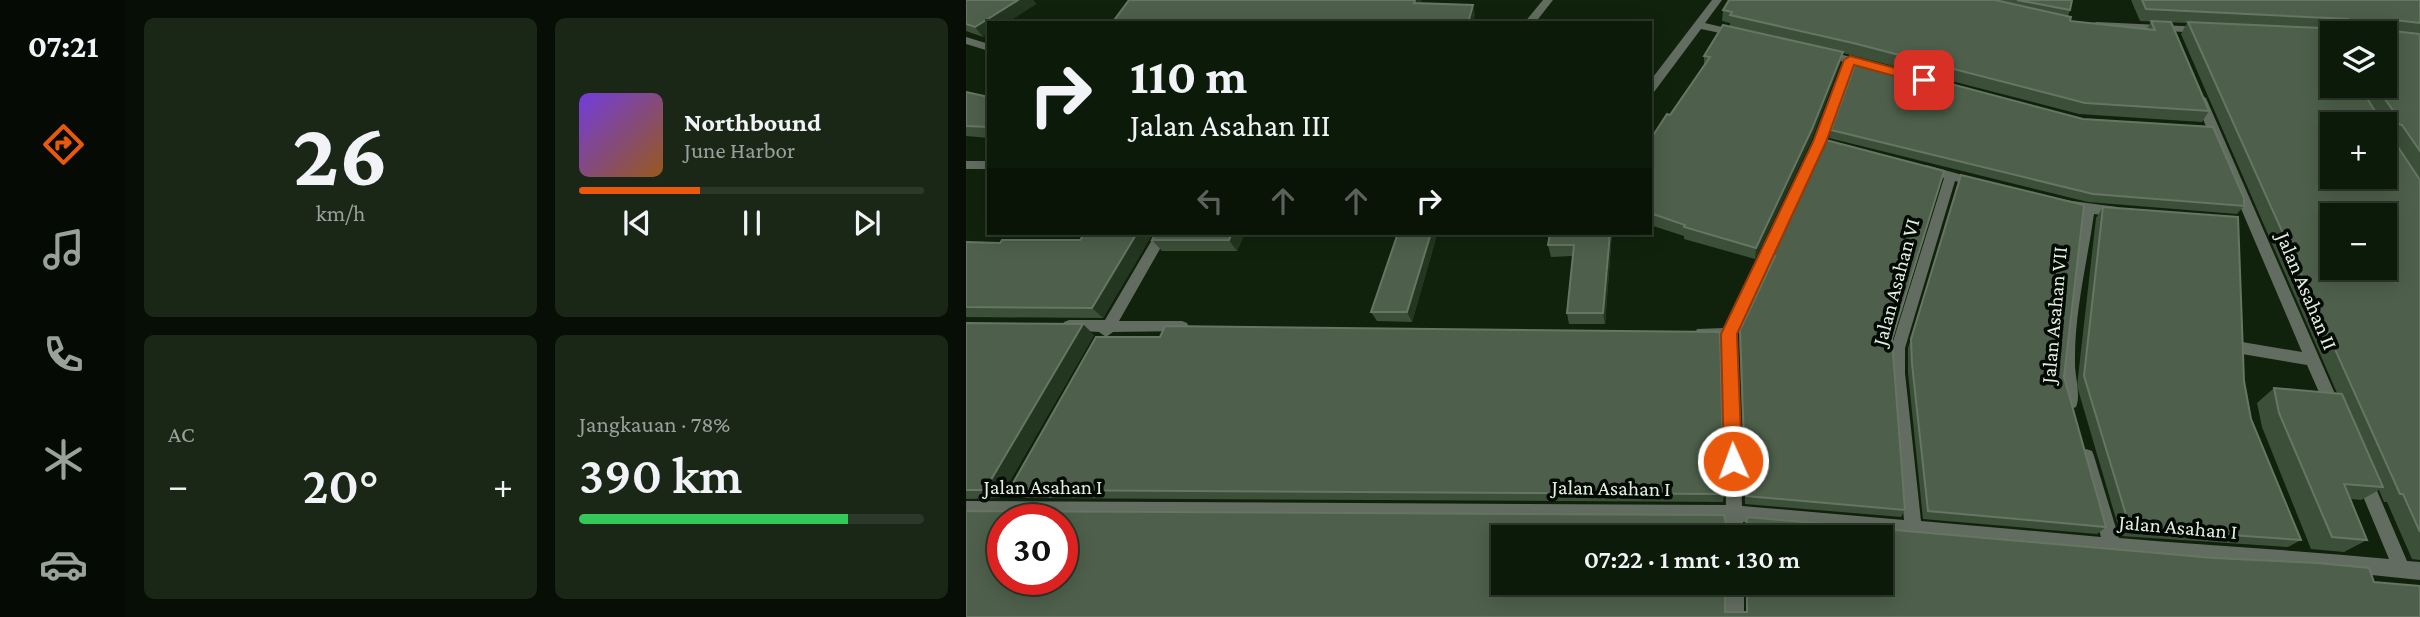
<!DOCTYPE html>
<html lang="id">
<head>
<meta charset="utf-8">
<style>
	:root { --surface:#0c1a09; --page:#1a2717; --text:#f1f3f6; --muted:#9aa19c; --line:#2c382a; --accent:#ea580c }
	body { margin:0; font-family:"Crimson Pro",serif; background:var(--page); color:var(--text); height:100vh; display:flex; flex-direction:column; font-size:26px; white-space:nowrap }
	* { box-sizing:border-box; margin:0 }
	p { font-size:23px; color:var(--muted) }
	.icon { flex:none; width:38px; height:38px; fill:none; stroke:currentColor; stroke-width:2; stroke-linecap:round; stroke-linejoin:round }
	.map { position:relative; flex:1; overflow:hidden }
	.panel { display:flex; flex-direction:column; gap:18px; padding:18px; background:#070e05; width:840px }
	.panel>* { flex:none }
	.top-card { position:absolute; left:21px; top:21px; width:665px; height:214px; border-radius:0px; box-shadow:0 4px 18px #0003,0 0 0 2px var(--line); background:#0c1a09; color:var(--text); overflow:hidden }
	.buttons { position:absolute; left:1354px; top:21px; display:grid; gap:14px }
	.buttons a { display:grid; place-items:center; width:77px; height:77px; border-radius:0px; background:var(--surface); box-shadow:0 4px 18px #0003,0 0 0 2px var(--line); font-size:35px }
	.speed { position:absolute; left:21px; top:504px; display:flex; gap:14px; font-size:35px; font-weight:700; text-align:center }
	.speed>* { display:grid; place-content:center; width:91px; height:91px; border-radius:50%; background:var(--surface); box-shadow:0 4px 18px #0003,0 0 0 2px var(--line); line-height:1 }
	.speed .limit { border:10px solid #d22; background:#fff; color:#111 }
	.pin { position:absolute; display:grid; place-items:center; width:60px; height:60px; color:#fff; margin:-30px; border-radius:14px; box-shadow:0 4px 10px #0006 }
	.me { position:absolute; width:77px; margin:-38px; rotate:358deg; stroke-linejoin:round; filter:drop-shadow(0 0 5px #0008) }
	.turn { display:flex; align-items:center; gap:24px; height:147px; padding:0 28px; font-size:32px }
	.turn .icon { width:91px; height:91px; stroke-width:2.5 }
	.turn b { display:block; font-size:49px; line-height:60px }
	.lanes { display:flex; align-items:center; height:66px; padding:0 28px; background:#0003; justify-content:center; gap:35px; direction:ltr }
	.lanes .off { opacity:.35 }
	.big { font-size:52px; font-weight:600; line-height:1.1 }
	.panel .tile { flex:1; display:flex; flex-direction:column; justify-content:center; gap:10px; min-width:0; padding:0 24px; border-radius:10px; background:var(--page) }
	.panel .dial { align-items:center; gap:0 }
	.dial b { font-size:91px; line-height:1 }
	.song { display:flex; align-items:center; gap:21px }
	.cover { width:84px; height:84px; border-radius:10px; background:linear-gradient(135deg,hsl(260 70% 55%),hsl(30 70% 35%)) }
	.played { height:7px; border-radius:4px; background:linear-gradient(90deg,var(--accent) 35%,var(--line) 35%) }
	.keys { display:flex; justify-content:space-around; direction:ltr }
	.heat { display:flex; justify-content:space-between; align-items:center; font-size:38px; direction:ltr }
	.charge { height:10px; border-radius:5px; background:linear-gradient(90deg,#34c759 78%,var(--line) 0) }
	.panel .tiles { flex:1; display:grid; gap:18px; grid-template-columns:repeat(2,1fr) }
	.trip { position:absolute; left:525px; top:525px; width:402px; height:70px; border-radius:0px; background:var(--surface); box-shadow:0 4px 18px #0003,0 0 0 2px var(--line); font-weight:600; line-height:70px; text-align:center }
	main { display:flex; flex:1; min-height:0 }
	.dock { display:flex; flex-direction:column; width:126px; justify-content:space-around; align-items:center; background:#050a04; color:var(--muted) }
	.dock .icon { width:49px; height:49px }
	.dock .on { color:var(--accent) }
	.dock b { font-size:32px; color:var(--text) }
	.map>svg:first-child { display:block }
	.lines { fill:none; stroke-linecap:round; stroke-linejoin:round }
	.street { fill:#636c61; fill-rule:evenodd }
	.wall { fill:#3c4f39; fill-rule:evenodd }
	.shaded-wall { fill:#23361f }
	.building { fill:#4e604b; stroke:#657662; stroke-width:2; fill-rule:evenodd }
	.route { fill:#ea580c; stroke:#983908; stroke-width:2 }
	.labels { text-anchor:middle; stroke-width:7; stroke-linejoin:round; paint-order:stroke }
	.street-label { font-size:21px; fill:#e2eee0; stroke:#030903 }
</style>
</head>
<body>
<main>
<nav class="dock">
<b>07:21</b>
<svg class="icon on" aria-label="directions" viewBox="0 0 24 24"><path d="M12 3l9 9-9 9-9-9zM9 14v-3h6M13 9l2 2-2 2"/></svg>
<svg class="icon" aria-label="music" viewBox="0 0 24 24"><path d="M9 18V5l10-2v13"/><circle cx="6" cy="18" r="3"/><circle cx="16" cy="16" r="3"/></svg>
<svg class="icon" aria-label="phone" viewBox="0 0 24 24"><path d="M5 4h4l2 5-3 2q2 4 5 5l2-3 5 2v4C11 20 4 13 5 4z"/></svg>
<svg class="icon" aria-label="climate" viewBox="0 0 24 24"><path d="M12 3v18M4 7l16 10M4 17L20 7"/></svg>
<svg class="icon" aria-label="car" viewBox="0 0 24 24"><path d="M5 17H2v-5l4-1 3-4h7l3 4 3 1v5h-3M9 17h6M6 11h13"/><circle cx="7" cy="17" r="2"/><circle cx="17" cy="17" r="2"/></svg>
</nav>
<section class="panel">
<div class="tiles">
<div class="tile dial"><b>26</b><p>km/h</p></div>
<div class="tile">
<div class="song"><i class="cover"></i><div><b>Northbound</b><p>June Harbor</p></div></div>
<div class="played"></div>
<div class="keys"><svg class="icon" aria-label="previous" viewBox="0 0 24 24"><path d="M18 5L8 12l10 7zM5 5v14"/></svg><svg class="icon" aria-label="pause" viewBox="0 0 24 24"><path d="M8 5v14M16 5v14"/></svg><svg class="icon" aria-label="next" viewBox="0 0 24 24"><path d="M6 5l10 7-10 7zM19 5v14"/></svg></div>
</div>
<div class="tile"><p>AC</p>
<div class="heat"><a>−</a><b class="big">20°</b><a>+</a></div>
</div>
<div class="tile"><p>Jangkauan · 78%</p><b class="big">390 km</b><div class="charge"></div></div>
</div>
</section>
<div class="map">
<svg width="1454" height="617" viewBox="0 0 1454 617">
	<rect width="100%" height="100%" fill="#10220c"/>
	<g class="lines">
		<!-- street -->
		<g class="street">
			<polygon points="577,0 587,0 569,23 558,23"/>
			<polygon points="746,0 756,0 739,23 777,32 778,34 773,37 735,29 688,92 684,93 684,81"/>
			<polygon points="1131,22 1237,27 1242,30 1237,33 1127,27 1127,23"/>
			<polygon points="1341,31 1367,32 1371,33 1367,33 1367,38 1337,36 1336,34"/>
			<polygon points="0,37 23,44 23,51 0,44"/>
			<path d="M857,50L913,64L914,66L909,69L888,64L859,142L770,334L776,506L938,520L925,373V348L978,178L956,172L954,169L956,166L960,165L1015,180L1017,183L1011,187L989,181L939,348V373L955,521L1135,537L1112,456L1114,451L1120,449L1126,451L1128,456L1153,538C1243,546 1333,550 1423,559L1389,477L1391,472L1397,469L1403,472L1441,561L1454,562V580L1338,568L1236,563L777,522V537H761L760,521L0,517V501L760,505L756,340L731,337L729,333L731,329L759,328L847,142L878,62L853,55L852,53Z"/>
			<polygon points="1234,94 1240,98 1376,410 1373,415 1368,417 1363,415 1341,365 1276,354 1271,352 1269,348 1271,344 1276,342 1336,352 1228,98"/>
			<rect x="0" y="161" width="23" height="8"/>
			<path d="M1099,200L1151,207L1157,212L1151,217L1128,214C1121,263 1108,314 1109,364C1109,376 1115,396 1110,407L1105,409L1100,407L1097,402C1088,339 1105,274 1115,212L1095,208L1093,205L1095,202Z"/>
			<polygon points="190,233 203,233 153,321 216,321 221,323 223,327 221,331 147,332 140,337 133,332 98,330 96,326 98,322 103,320 139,320"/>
			<rect x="760" y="583" width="18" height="34"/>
		</g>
	</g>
	<!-- wall -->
	<g class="wall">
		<polygon points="0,0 67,0 70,4 40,23 23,23 17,37 0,31"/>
		<polygon points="763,0 1106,0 1104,10 1102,16 1104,21 1181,29 1185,21 1243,111 1236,122 1113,114 877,53 874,64 845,141 789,259 718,239 718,236 684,225 684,140 704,115 738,66 738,56 764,26 764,23 756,21 757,10"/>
		<path d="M1165,0H1454V560L1446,559L1421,502H1418L1413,490L1395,500L1384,499L1401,540L1378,552L1345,549L1296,427L1291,403L1308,388L1371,393L1215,34L1221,23L1174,21ZM1358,30L1372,31L1370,33H1419V86H1367Z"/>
		<polygon points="0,92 23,97 23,138 0,136"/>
		<polygon points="865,130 1278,206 1271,214 1122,202 863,138"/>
		<polygon points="860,140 926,339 939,510 935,517 779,504 773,339 774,330 805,264 807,255"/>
		<polygon points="995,175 1098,377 1140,527 1131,534 957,519 942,373 942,348"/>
		<polygon points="1137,207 1278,381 1285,419 1335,540 1322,547 1155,536 1111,386 1130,218"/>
		<polygon points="119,233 187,233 137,318 0,317 0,242 34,243 114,240"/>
		<polygon points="190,233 279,233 271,251 196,251 186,240"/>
		<polygon points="432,233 468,233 470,238 446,322 411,321 405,312"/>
		<polygon points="646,233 639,324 603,324 601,313 607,256 585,257 582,245"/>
		<polygon points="0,323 128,335 34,498 0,499"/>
		<polygon points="43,490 758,494 757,502 58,498"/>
		<path d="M0,511L758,515L762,532L779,531L781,517L1248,558L1352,563L1403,568L1408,582L1454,586V617H0ZM37,520H96V579H37ZM537,537H915V583H780V612H759V583H537Z"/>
	</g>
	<!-- shaded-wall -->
	<g class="shaded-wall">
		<polygon points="52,0 67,0 70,4 40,23 23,23 23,34 17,37 9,27"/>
		<polygon points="449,0 456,0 451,13 448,3"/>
		<polygon points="507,5 509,15 507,23 502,23"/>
		<polygon points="877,52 874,64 845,141 789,259 790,248"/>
		<polygon points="171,233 187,233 137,318 126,308"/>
		<polygon points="266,233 279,233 271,251 263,240"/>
		<polygon points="465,233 468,233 470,238 446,322 441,312"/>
		<polygon points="644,233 646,233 639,324 637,313"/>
		<polygon points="117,324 128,335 34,498 19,490"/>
	</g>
	<!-- building -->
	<g class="building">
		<polygon points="0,0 52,0 9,27 0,24"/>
		<polygon points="163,0 449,0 448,3 507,5 502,23 146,23"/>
		<polygon points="763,0 1029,0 1105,17 1104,21 1189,30 1185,21 1205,22 1243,111 1119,103 887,43 764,15 766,12 757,10"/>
		<polygon points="1051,0 1106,0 1104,10"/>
		<path d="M1176,0H1454V23L1429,20L1426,23L1427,31L1454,34V151L1436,125L1428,123V141L1454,180V532L1437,494H1434L1222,22L1356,28L1367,44V86H1393L1411,114L1426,115L1428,112L1410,86H1419V33H1376L1374,29L1378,28L1382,19L1180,9ZM1367,124H1419V177H1367ZM1367,215H1419V268H1367Z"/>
		<polygon points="757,25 877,52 846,129 790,248 718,227 719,225 684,213 684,140 701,114 704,115 744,57 738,56"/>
		<polygon points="891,59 1117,119 1247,127 1278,198 1278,206 1127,194 865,130"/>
		<polygon points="0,92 23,97 23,127 0,126"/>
		<polygon points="860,140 978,171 926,339 939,510 780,496 774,330 809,256 807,255"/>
		<polygon points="995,175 1118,205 1098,377 1140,527 962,511 946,364 945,339"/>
		<polygon points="1137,207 1272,217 1278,381 1285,419 1335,540 1164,528 1118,376"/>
		<polygon points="119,233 171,233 126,308 0,307 0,242 34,243 36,240 114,240"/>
		<polygon points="190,233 266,233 263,240 186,240"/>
		<polygon points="432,233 465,233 441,312 405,312"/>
		<polygon points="584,233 644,233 637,313 601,313 608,245 582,245"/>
		<polygon points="0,323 117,324 19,490 0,490"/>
		<polygon points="199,326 754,332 758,494 43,490 130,337 194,337"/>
		<polygon points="1308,388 1376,394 1417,487 1378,484 1401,540 1366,537 1313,413"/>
		<path d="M0,511L758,515L762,532L780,531L781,517L1248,558L1352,563L1403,568L1408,582L1454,586V617H0ZM37,520H96V579H37ZM537,537H915V583H781V612H759V583H537Z"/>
	</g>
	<!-- route -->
	<polygon class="route" points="884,56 963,77 965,80 958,84 888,65 860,142 771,334 776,461 774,467 767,470 761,467 758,461 755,334 847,142 878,60"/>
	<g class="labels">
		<!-- street labels -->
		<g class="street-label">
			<text transform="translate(930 282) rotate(-75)" y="7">Jalan Asahan VI</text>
			<text transform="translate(1341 291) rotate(67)" y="7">Jalan Asahan II</text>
			<text transform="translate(1088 315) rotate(-85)" y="7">Jalan Asahan VII</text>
			<text x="77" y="494">Jalan Asahan I</text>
			<text transform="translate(645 488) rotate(1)" y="7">Jalan Asahan I</text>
			<text transform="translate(1212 527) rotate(5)" y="7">Jalan Asahan I</text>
		</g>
	</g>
</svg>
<div class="buttons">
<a><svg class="icon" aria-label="layers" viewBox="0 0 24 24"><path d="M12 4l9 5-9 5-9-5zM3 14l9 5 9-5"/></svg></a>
<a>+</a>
<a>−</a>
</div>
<div class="speed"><div class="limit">30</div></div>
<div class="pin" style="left:958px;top:80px;background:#d93025"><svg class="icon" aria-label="arrive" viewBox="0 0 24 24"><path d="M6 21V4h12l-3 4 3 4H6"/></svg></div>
<svg class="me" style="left:767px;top:461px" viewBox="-20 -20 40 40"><circle r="17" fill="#ea580c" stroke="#fff" stroke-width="3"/><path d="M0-11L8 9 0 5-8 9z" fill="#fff"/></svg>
<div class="trip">07:22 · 1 mnt · 130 m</div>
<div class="top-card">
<div class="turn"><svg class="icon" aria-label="right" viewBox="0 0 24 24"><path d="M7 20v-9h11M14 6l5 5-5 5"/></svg><div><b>110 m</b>Jalan Asahan III</div></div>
<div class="lanes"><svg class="icon off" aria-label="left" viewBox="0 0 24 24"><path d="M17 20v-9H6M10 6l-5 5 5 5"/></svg><svg class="icon off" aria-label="ahead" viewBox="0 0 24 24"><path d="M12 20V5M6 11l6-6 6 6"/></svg><svg class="icon off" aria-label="ahead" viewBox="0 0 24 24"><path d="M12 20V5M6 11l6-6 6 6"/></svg><svg class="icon" aria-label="right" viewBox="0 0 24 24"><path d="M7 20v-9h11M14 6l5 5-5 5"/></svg></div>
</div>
</div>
</main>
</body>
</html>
